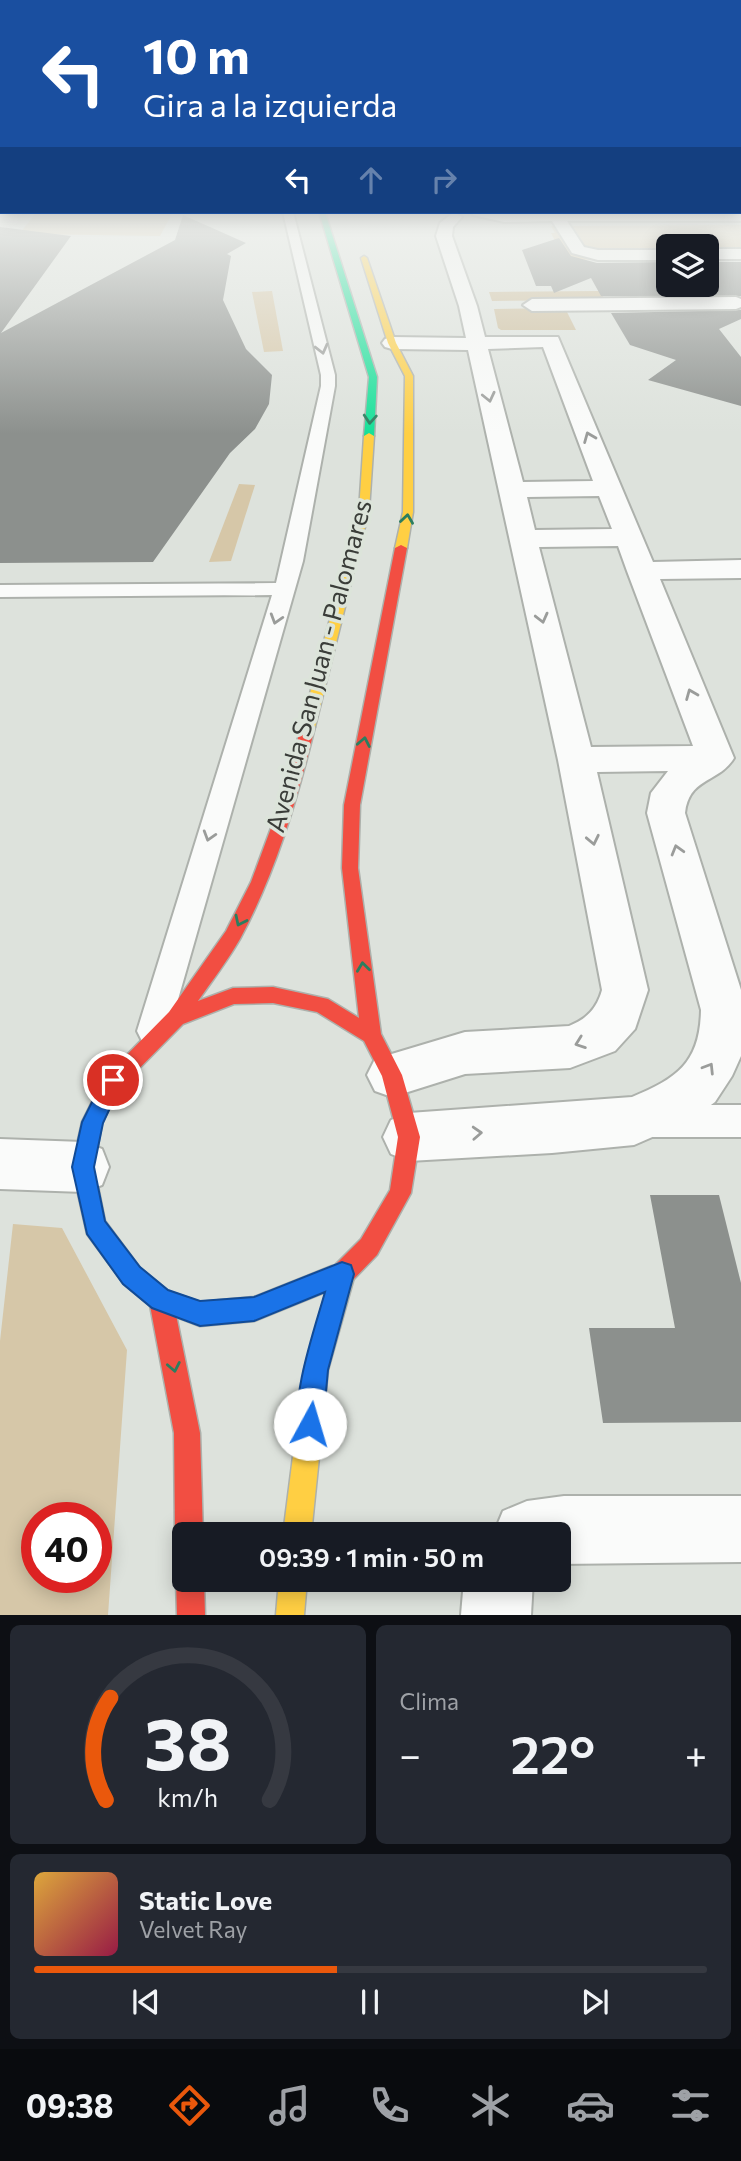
<!DOCTYPE html>
<html lang="es">
<head>
<meta charset="utf-8">
<style>
	:root { --surface:#171b24; --page:#242831; --text:#f1f3f6; --muted:#9ea1a6; --line:#363941; --accent:#ea580c }
	body { margin:0; font-family:Commissioner,sans-serif; background:var(--page); color:var(--text); height:100vh; display:flex; flex-direction:column; font-size:26px; white-space:nowrap }
	* { box-sizing:border-box; margin:0 }
	p { font-size:23px; color:var(--muted) }
	.icon { flex:none; width:38px; height:38px; fill:none; stroke:currentColor; stroke-width:2; stroke-linecap:round; stroke-linejoin:round }
	.map { position:relative; height:1615px; overflow:hidden }
	.details { display:flex; flex-direction:column; gap:10px; padding:10px; background:#0d0f14; flex:1 }
	.details>* { flex:none }
	.banner { position:absolute; left:0px; top:0px; width:742px; height:214px; box-shadow:0 4px 18px #0003; background:#1a4fa0; color:#fff; overflow:hidden }
	.fabs { position:absolute; left:656px; top:234px; display:grid; gap:14px }
	.fabs a { display:grid; place-items:center; width:63px; height:63px; border-radius:10px; background:var(--surface); box-shadow:0 4px 18px #0003; font-size:35px }
	.speed { position:absolute; left:21px; top:1502px; display:flex; gap:14px; font-size:35px; font-weight:700; text-align:center }
	.speed>* { display:grid; place-content:center; width:91px; height:91px; border-radius:50%; background:var(--surface); box-shadow:0 4px 18px #0003; line-height:1 }
	.speed .limit { border:10px solid #d22; background:#fff; color:#111 }
	.pin { position:absolute; display:grid; place-items:center; width:60px; height:60px; color:#fff; margin:-30px; border:4px solid #fff; border-radius:50%; box-shadow:0 2px 7px #0007 }
	.me { position:absolute; width:77px; margin:-38px; rotate:6deg; stroke-linejoin:round; filter:drop-shadow(0 0 5px #0008) }
	.turn { display:flex; align-items:center; gap:24px; height:147px; padding:0 28px; font-size:32px }
	.turn .icon { width:91px; height:91px; stroke-width:2.5 }
	.turn b { display:block; font-size:49px; line-height:60px }
	.lanes { display:flex; align-items:center; height:66px; padding:0 28px; background:#0003; justify-content:center; gap:35px; direction:ltr }
	.lanes .off { opacity:.35 }
	.big { font-size:52px; font-weight:600; line-height:1.1 }
	.details .widget { flex:1; display:flex; flex-direction:column; justify-content:center; gap:10px; min-width:0; padding:0 24px; border-radius:10px; background:var(--page) }
	.details .dial { align-items:center; gap:0 }
	.dial svg { height:182px; overflow:visible; fill:none; stroke:var(--line); stroke-width:7; stroke-linecap:round; text-anchor:middle }
	.dial text { fill:var(--text); stroke:none }
	.song { display:flex; align-items:center; gap:21px }
	.cover { width:84px; height:84px; border-radius:10px; background:linear-gradient(135deg,hsl(40 70% 55%),hsl(340 70% 35%)) }
	.played { height:7px; border-radius:4px; background:linear-gradient(90deg,var(--accent) 45%,var(--line) 45%) }
	.keys { display:flex; justify-content:space-around; direction:ltr }
	.heat { display:flex; justify-content:space-between; align-items:center; font-size:38px; direction:ltr }
	.details .tiles { flex:1; display:grid; gap:10px; grid-template-columns:1fr 1fr }
	.widget:last-child { grid-column:span 2 }
	.trip { position:absolute; left:172px; top:1522px; width:399px; height:70px; border-radius:10px; background:var(--surface); box-shadow:0 4px 18px #0003; font-weight:600; line-height:70px; text-align:center }
	.menu { display:flex; height:112px; justify-content:space-around; align-items:center; background:#090b0e; color:var(--muted) }
	.menu .icon { width:49px; height:49px }
	.menu .selected { color:var(--accent) }
	.menu b { font-size:32px; color:var(--text) }
	.map>svg:first-child { display:block }
	.green { fill:#d6c7a8; fill-rule:evenodd }
	.forest { fill:#ccbc9a }
	.building { fill:#8c908d }
	.lines { fill:none; stroke-linecap:round; stroke-linejoin:round }
	.lane-casing { stroke:#adb1ac; stroke-width:4 }
	.street-casing { stroke:#adb1ac; stroke-width:4 }
	.fast-casing { stroke:#adb1ac; stroke-width:3 }
	.slow-casing { stroke:#adb1ac; stroke-width:3 }
	.jam-casing { stroke:#adb1ac; stroke-width:3 }
	.lane { fill:#fafbfa; fill-rule:evenodd }
	.street { fill:#fafbfa; fill-rule:evenodd }
	.fast { fill:#16e098; fill-rule:evenodd }
	.slow { fill:#ffcf43; fill-rule:evenodd }
	.jam { fill:#f24e42; fill-rule:evenodd }
	.oneway { stroke:#9a9c9a }
	.oneway2 { stroke:#2c7e5f }
	.route { fill:#1a73e8; stroke:#114b97; stroke-width:2 }
	.labels { text-anchor:middle; stroke-width:7; stroke-linejoin:round; paint-order:stroke }
	.street-label { font-size:26px; fill:#3a3d39; stroke:#dce4da }
</style>
</head>
<body>
<div class="map">
<svg width="741" height="1615" viewBox="0 0 741 1615">
	<rect width="100%" height="100%" fill="#dde2dc"/>
	<!-- green -->
	<g class="green">
		<polygon points="37,212 173,212 160,236 19,234"/>
		<polygon points="741,225 741,257 707,259 707,247 668,247 668,258 565,260 551,233 555,233 551,226"/>
		<polygon points="272,291 283,351 264,352 252,292"/>
		<polygon points="239,484 255,485 231,561 209,562"/>
		<path d="M13,1224L62,1228L127,1350L108,1615H0V1341ZM37,1517H96V1577H37Z"/>
	</g>
	<!-- forest -->
	<g class="forest">
		<polygon points="600,291 605,300 492,301 489,292"/>
		<polygon points="565,308 576,330 501,330 498,328 494,309"/>
	</g>
	<!-- building -->
	<g class="building">
		<polygon points="183,215 246,243 227,254 231,256 223,300 246,349 272,375 269,404 255,429 230,453 153,562 0,563 0,227 71,236 1,333 175,240"/>
		<polygon points="559,238 571,256 597,263 668,262 668,285 707,285 707,262 741,262 741,296 601,296 591,278 554,293 551,286 536,286 522,250"/>
		<polygon points="741,310 741,319 719,329 741,357 741,406 648,380 676,360 630,345 611,313"/>
		<polygon points="650,1195 719,1195 741,1283 741,1422 603,1423 589,1328 675,1328"/>
	</g>
	<g class="lines">
		<defs>
			<g id="lane">
				<polygon points="283,212 293,212 335,375 335,386 303,561 169,1031 164,1041 153,1045 142,1041 137,1031 272,595 0,597 0,585 276,583 321,386 321,375"/>
				<polygon points="653,1105 741,1105 741,1137 653,1137 641,1132 636,1121 641,1110"/>
			</g>
			<g id="street">
				<polygon points="741,211 741,221 567,221 584,247 598,250 668,250 668,260 598,260 572,253 552,221 504,222 473,215 471,212"/>
				<path d="M454,212L462,217L453,227L452,236L477,306L485,337H558L653,562L741,560V578L660,579L734,758C719,783 689,777 685,813L741,990V1056L732,1076L715,1102L689,1121L634,1145L552,1153L409,1161L391,1154L383,1137L391,1120L409,1113L632,1097C678,1078 700,1062 701,1010L647,813L651,793L668,771L597,772L648,990L635,1029L615,1051L570,1068L465,1074L392,1097L375,1091L367,1075L375,1059L465,1032L569,1026C587,1019 597,1008 602,990L558,760L468,350L392,349L385,347L382,343L385,339L392,337L466,338L459,306L436,236L440,223ZM543,347L593,481L523,482L488,349ZM599,496L612,529L535,530L527,497ZM618,546L627,571L693,746L591,747L539,547Z"/>
				<rect x="707" y="249" width="34" height="10"/>
				<polygon points="736,297 741,299 741,307 736,309 532,311 523,305 532,299"/>
				<polygon points="0,1139 83,1142 102,1149 109,1167 102,1185 83,1192 0,1189"/>
				<polygon points="564,1496 741,1496 741,1562 558,1564 558,1535 493,1535 503,1511 527,1501"/>
				<polygon points="464,1580 533,1580 531,1615 461,1615"/>
			</g>
			<g id="fast">
				<polygon points="319,212 325,212 377,377 374,436 369,439 364,436 369,377"/>
				<polygon points="111,1075 118,1078 121,1084 102,1123 94,1167 105,1221 140,1268 168,1291 200,1302 254,1297 332,1266 340,1270 344,1278 340,1286 254,1321 200,1326 153,1308 124,1284 87,1234 72,1167 82,1122 104,1078"/>
			</g>
			<g id="slow">
				<polygon points="364,256 367,258 396,343 413,376 413,512 407,548 401,551 395,548 403,512 405,376 388,343 361,258"/>
				<polygon points="369,433 374,436 369,511 315,727 308,732 301,727 359,511 364,436"/>
				<polygon points="343,1262 351,1266 355,1274 328,1370 311,1535 283,1535 304,1370 331,1274 335,1266"/>
				<polygon points="279,1580 307,1580 304,1615 276,1615"/>
			</g>
			<g id="jam">
				<path d="M401,545L407,548L360,805L358,868L381,1034L402,1075L420,1137L411,1193L377,1255L351,1282L332,1290L324,1286L320,1278L324,1270L335,1265L361,1239L390,1190L398,1137L382,1076L364,1041L317,1012L273,1003L234,1004L183,1024L118,1090L111,1093L104,1090L101,1084L104,1078L169,1012L226,931L251,882L281,801L301,727L308,722L315,727C297,800 276,872 240,939C228,960 212,981 198,1001L233,988L273,987L328,999L359,1018L342,868L344,805L395,548Z"/>
				<polygon points="161,1288 169,1292 173,1300 200,1433 203,1535 184,1535 184,1547 179,1545 175,1535 174,1433 149,1300 153,1292"/>
				<polygon points="184,1568 184,1580 204,1580 205,1615 177,1615 176,1580 180,1570"/>
			</g>
		</defs>
		<!-- lane casing -->
		<use href="#lane" class="lane-casing"/>
		<!-- street casing -->
		<use href="#street" class="street-casing"/>
		<!-- fast casing -->
		<use href="#fast" class="fast-casing"/>
		<!-- slow casing -->
		<use href="#slow" class="slow-casing"/>
		<!-- jam casing -->
		<use href="#jam" class="jam-casing"/>
		<!-- lane -->
		<use href="#lane" class="lane"/>
		<!-- street -->
		<use href="#street" class="street"/>
		<!-- fast -->
		<use href="#fast" class="fast"/>
		<!-- slow -->
		<use href="#slow" class="slow"/>
		<!-- jam -->
		<use href="#jam" class="jam"/>
	</g>
	<!-- one-way arrows -->
	<defs><path id="oneway-chevron" d="M-2-3.5L2.5 0L-2 3.5" fill="none" stroke-width="1.6" stroke-linecap="round" stroke-linejoin="round" transform="scale(1.75)"/></defs>
	<g class="oneway">
		<use href="#oneway-chevron" transform="translate(322 349) rotate(76)"/>
		<use href="#oneway-chevron" transform="translate(489 397) rotate(77)"/>
		<use href="#oneway-chevron" transform="translate(589 437) rotate(-112)"/>
		<use href="#oneway-chevron" transform="translate(542 618) rotate(76)"/>
		<use href="#oneway-chevron" transform="translate(276 619) rotate(107)"/>
		<use href="#oneway-chevron" transform="translate(691 694) rotate(-112)"/>
		<use href="#oneway-chevron" transform="translate(209 836) rotate(107)"/>
		<use href="#oneway-chevron" transform="translate(593 840) rotate(78)"/>
		<use href="#oneway-chevron" transform="translate(677 850) rotate(-106)"/>
		<use href="#oneway-chevron" transform="translate(580 1043) rotate(160)"/>
		<use href="#oneway-chevron" transform="translate(709 1068) rotate(-58)"/>
		<use href="#oneway-chevron" transform="translate(477 1133) rotate(-3)"/>
	</g>
	<g class="oneway2">
		<use href="#oneway-chevron" transform="translate(370 419) rotate(94)"/>
		<use href="#oneway-chevron" transform="translate(407 519) rotate(-82)"/>
		<use href="#oneway-chevron" transform="translate(364 742) rotate(-79)"/>
		<use href="#oneway-chevron" transform="translate(240 921) rotate(116)"/>
		<use href="#oneway-chevron" transform="translate(363 967) rotate(-97)"/>
		<use href="#oneway-chevron" transform="translate(174 1367) rotate(79)"/>
	</g>
	<!-- sky -->
	<linearGradient id="sky" x2="0" y2="1"><stop stop-color="#7cb6d6"/><stop offset="0.48" stop-color="#f0f2ef"/><stop offset="1" stop-color="#f0f2ef" stop-opacity="0"/></linearGradient>
	<rect width="741" height="434" fill="url(#sky)"/>
	<!-- route -->
	<path class="route" d="M113,1071L120,1074L123,1080L103,1123L94,1167L105,1221L140,1267L168,1290L200,1301L254,1297L342,1262L351,1265L354,1274L328,1370L323,1424L319,1433L310,1437L301,1433C288,1403 316,1325 325,1292L254,1321L200,1326L152,1308L123,1284L87,1234L72,1167L82,1122L106,1074Z"/>
	<g class="labels">
		<!-- street labels -->
		<g class="street-label">
			<text transform="translate(319 666) rotate(-75)" y="9">Avenida San Juan - Palomares</text>
		</g>
	</g>
</svg>
<div class="fabs">
<a><svg class="icon" aria-label="layers" viewBox="0 0 24 24"><path d="M12 4l9 5-9 5-9-5zM3 14l9 5 9-5"/></svg></a>
</div>
<div class="speed"><div class="limit">40</div></div>
<div class="pin" style="left:113px;top:1080px;background:#d93025"><svg class="icon" aria-label="arrive" viewBox="0 0 24 24"><path d="M6 21V4h12l-3 4 3 4H6"/></svg></div>
<svg class="me" style="left:310px;top:1424px" viewBox="-20 -20 40 40"><circle r="19" fill="#fff"/><path d="M0-13L10 11 0 6-10 11z" fill="#1a73e8"/></svg>
<div class="trip">09:39 · 1 min · 50 m</div>
<div class="banner">
<div class="turn"><svg class="icon" aria-label="left" viewBox="0 0 24 24"><path d="M17 20v-9H6M10 6l-5 5 5 5"/></svg><div><b>10 m</b>Gira a la izquierda</div></div>
<div class="lanes"><svg class="icon" aria-label="left" viewBox="0 0 24 24"><path d="M17 20v-9H6M10 6l-5 5 5 5"/></svg><svg class="icon off" aria-label="ahead" viewBox="0 0 24 24"><path d="M12 20V5M6 11l6-6 6 6"/></svg><svg class="icon off" aria-label="right" viewBox="0 0 24 24"><path d="M7 20v-9h11M14 6l5 5-5 5"/></svg></div>
</div>
</div>
<section class="details">
<div class="tiles">
<div class="widget dial"><svg viewBox="0 0 100 80">
<path d="M14 69A42 42 0 1 1 86 69"/>
<path d="M14 69A42 42 0 0 1 16 24" stroke="#ea580c"/>
<text x="50" y="56" font-size="32" font-weight="700">38</text>
<text x="50" y="72" font-size="11">km/h</text>
</svg></div>
<div class="widget"><p>Clima</p>
<div class="heat"><a>−</a><b class="big">22°</b><a>+</a></div>
</div>
<div class="widget">
<div class="song"><i class="cover"></i><div><b>Static Love</b><p>Velvet Ray</p></div></div>
<div class="played"></div>
<div class="keys"><svg class="icon" aria-label="previous" viewBox="0 0 24 24"><path d="M18 5L8 12l10 7zM5 5v14"/></svg><svg class="icon" aria-label="pause" viewBox="0 0 24 24"><path d="M8 5v14M16 5v14"/></svg><svg class="icon" aria-label="next" viewBox="0 0 24 24"><path d="M6 5l10 7-10 7zM19 5v14"/></svg></div>
</div>
</div>
</section>
<nav class="menu">
<b>09:38</b>
<svg class="icon selected" aria-label="directions" viewBox="0 0 24 24"><path d="M12 3l9 9-9 9-9-9zM9 14v-3h6M13 9l2 2-2 2"/></svg>
<svg class="icon" aria-label="music" viewBox="0 0 24 24"><path d="M9 18V5l10-2v13"/><circle cx="6" cy="18" r="3"/><circle cx="16" cy="16" r="3"/></svg>
<svg class="icon" aria-label="phone" viewBox="0 0 24 24"><path d="M5 4h4l2 5-3 2q2 4 5 5l2-3 5 2v4C11 20 4 13 5 4z"/></svg>
<svg class="icon" aria-label="climate" viewBox="0 0 24 24"><path d="M12 3v18M4 7l16 10M4 17L20 7"/></svg>
<svg class="icon" aria-label="car" viewBox="0 0 24 24"><path d="M5 17H2v-5l4-1 3-4h7l3 4 3 1v5h-3M9 17h6M6 11h13"/><circle cx="7" cy="17" r="2"/><circle cx="17" cy="17" r="2"/></svg>
<svg class="icon" aria-label="filters" viewBox="0 0 24 24"><path d="M4 7h16M4 17h16"/><circle cx="9" cy="7" r="2"/><circle cx="15" cy="17" r="2"/></svg>
</nav>
</body>
</html>
